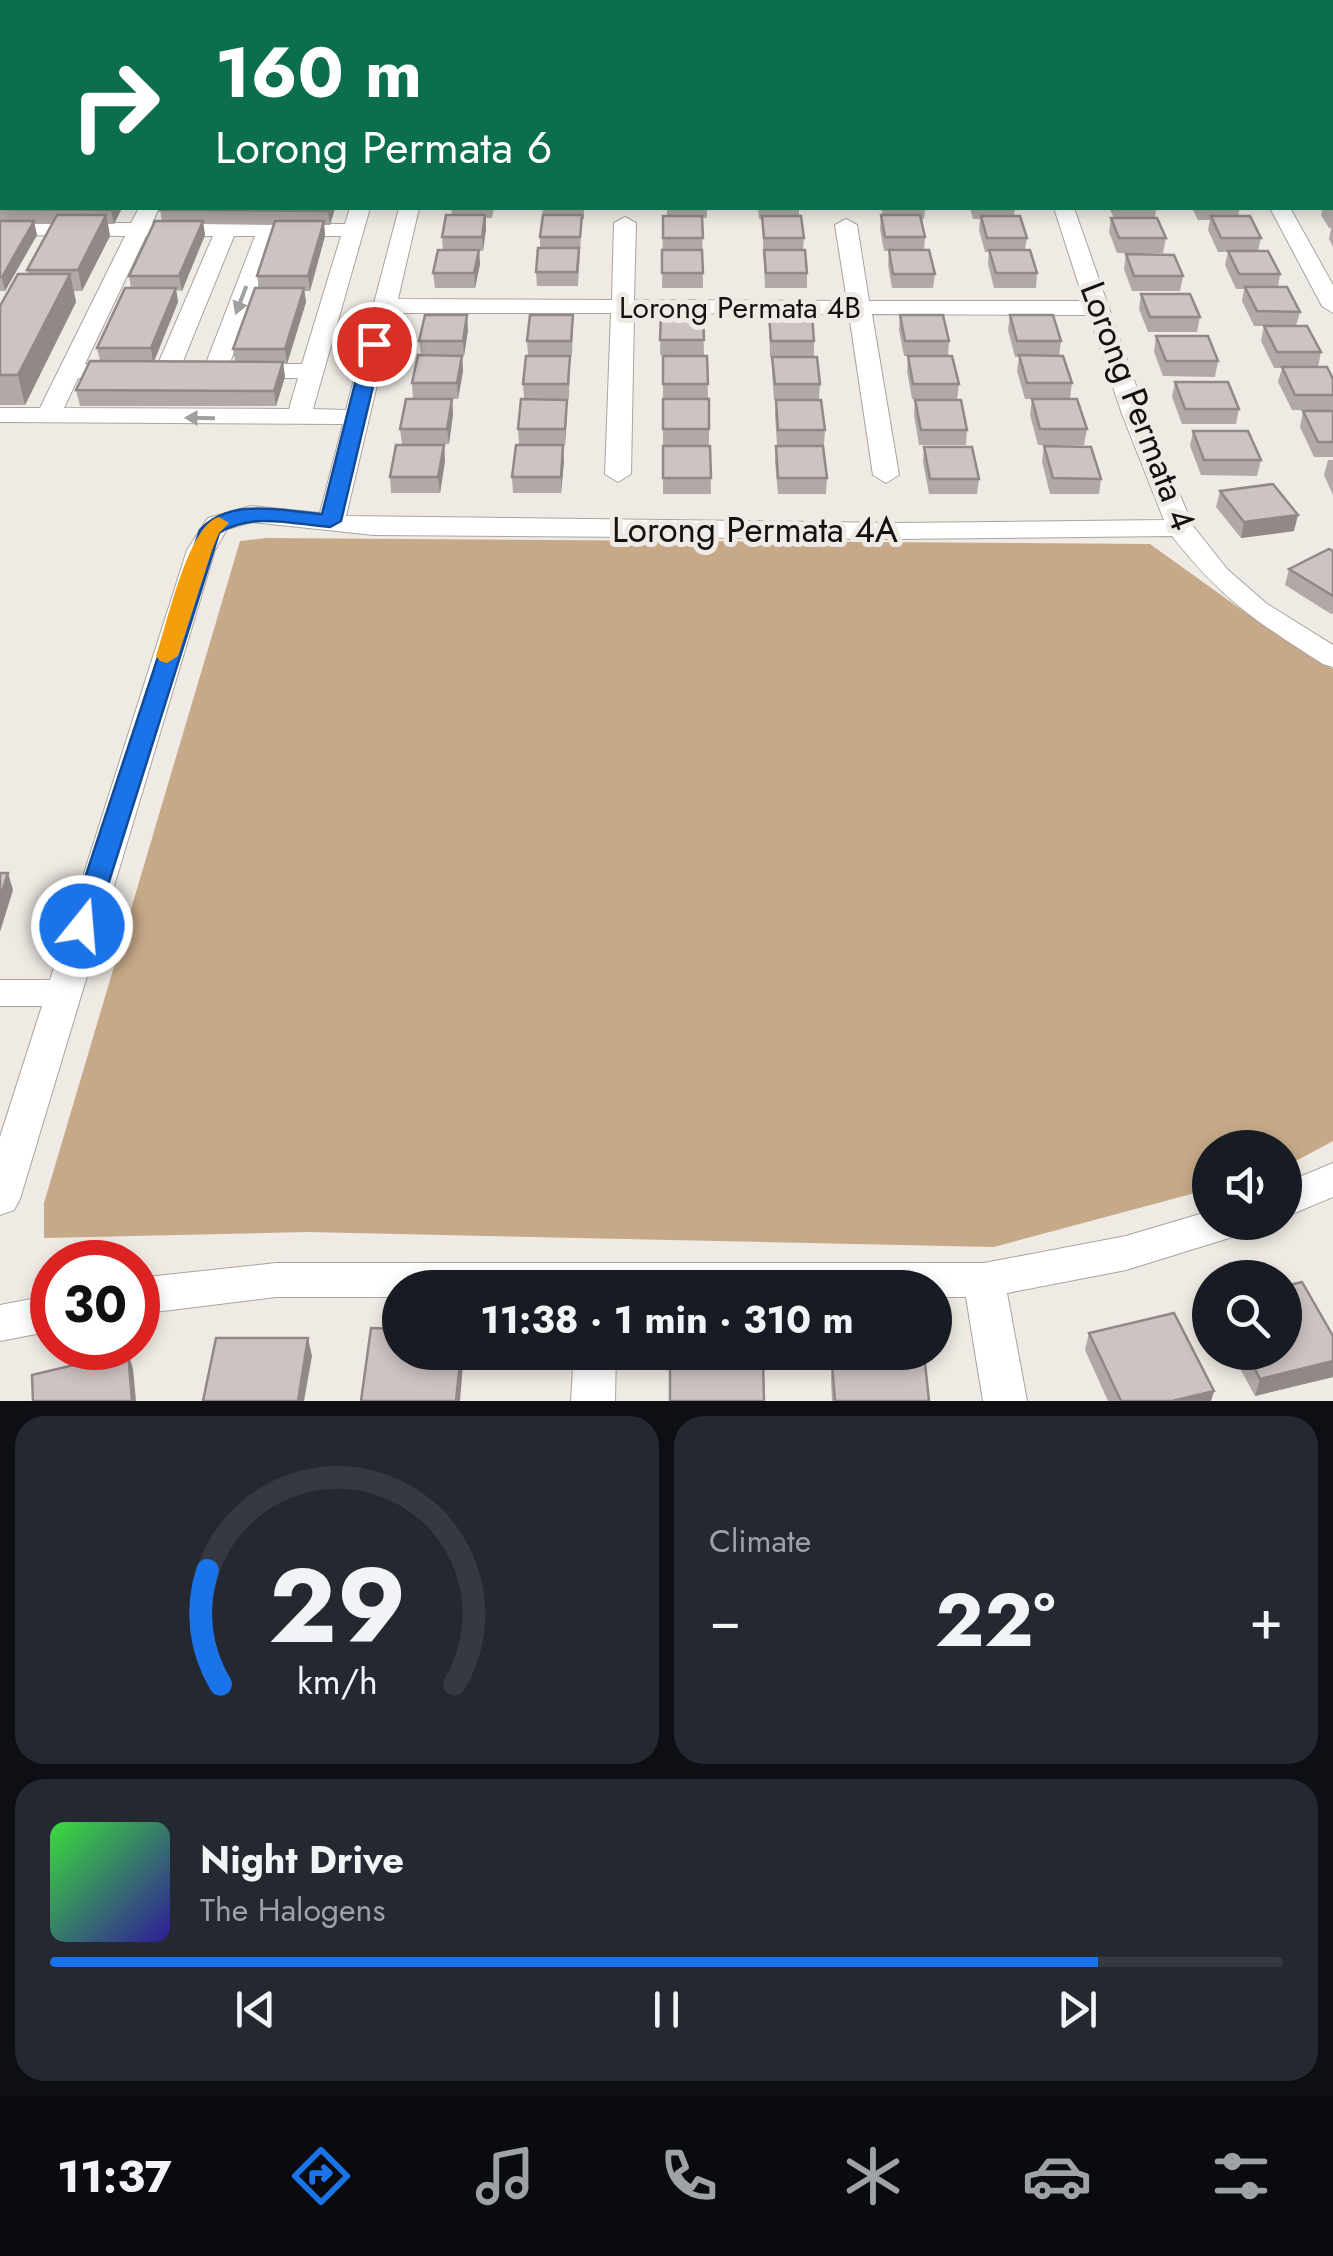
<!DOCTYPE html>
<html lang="en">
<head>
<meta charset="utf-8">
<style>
	:root { --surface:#171b24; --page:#242831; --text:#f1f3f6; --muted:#9ea1a6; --line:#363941; --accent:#1a73e8 }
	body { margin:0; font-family:Jost,sans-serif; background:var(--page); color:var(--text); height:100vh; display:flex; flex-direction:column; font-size:38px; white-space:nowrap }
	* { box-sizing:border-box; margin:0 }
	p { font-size:32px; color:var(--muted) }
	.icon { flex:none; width:55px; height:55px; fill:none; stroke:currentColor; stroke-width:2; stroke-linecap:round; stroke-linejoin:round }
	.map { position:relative; height:1401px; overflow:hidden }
	.panel { display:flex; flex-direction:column; gap:15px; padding:15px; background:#0d0f14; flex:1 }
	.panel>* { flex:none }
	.banner { position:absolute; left:0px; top:0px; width:1335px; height:210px; box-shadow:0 5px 15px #0003; background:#0b6e4f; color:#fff; overflow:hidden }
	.tools { position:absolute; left:1192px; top:1130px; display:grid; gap:20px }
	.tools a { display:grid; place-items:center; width:110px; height:110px; border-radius:50%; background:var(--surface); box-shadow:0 5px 15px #0003; font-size:50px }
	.speed { position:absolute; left:30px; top:1240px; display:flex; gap:20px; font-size:50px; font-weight:700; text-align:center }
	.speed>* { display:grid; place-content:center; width:130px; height:130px; border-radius:50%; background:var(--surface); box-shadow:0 5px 15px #0003; line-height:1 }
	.speed .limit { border:15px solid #d22; background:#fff; color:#111 }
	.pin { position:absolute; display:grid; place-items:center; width:85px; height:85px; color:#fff; margin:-42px; border:5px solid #fff; border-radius:50%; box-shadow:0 2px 10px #0007 }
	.me { position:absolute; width:110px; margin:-55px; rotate:17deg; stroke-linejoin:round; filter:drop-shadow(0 0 8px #0008) }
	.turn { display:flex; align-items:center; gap:35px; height:210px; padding:0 50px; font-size:45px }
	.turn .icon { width:130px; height:130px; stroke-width:2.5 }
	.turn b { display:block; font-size:70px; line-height:85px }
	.big { font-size:75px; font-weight:700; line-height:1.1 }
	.panel .tile { flex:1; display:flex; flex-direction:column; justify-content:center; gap:15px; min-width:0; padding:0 35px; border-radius:30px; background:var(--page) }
	.panel .dial { align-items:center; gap:0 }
	.dial svg { height:260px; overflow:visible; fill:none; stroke:var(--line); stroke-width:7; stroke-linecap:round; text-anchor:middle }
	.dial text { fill:var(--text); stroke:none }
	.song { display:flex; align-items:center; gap:30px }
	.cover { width:120px; height:120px; border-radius:15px; background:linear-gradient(135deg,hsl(120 70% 55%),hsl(250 70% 35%)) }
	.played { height:10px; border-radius:5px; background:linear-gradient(90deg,var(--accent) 85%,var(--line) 85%) }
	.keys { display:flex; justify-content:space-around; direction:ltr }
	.heat { display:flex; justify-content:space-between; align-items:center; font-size:55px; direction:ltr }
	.panel .tiles { flex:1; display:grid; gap:15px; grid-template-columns:1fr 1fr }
	.tile:last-child { grid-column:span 2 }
	.trip { position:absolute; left:382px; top:1270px; width:570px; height:100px; border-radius:50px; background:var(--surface); box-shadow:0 5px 15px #0003; font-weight:700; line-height:100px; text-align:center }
	.tab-bar { display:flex; height:160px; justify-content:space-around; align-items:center; background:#090b0e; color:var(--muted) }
	.tab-bar .icon { width:70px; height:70px }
	.tab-bar .selected { color:var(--accent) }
	.tab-bar b { font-size:45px; color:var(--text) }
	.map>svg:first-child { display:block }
	.forest { fill:#c6a988 }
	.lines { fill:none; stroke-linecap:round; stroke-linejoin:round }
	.minor-casing { stroke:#aaa49e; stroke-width:2 }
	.major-casing { stroke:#aaa49e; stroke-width:2 }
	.minor { fill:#fff; fill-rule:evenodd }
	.major { fill:#fff; fill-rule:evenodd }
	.wall { fill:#b0a9a7; fill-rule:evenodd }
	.shaded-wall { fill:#908988 }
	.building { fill:#cdc4c2; stroke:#908988; stroke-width:2.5 }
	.oneway { fill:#a1a09f }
	.route { fill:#1a73e8; stroke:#114b97; stroke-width:2.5 }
	.slow { fill:#f59e0b }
	.labels { text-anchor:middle; stroke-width:10; stroke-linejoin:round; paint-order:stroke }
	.far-street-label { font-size:30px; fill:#141210; stroke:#f0eae4 }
	.street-label { font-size:35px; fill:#141210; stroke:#f0eae4 }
</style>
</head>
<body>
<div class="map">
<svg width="1333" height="1401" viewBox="0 0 1333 1401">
	<rect width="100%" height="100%" fill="#f0eae4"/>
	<!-- forest -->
	<polygon class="forest" points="266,538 1150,544 1260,623 1333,669 1333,1141 1285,1167 1285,1148 1210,1148 1210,1189 994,1247 307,1232 44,1238 44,1203 240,541"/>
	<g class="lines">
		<defs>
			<g id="minor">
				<rect x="1332" y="187" width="1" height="12"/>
				<path d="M139,208H159L152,223L345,224L350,208H370L313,409L346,410L399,208H419L398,299L612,300L614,223L625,217L636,223L634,300L847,301L835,225L846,219L857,225L869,301H1084L1054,208H1074L1146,414L1193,526L1227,569L1267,604L1333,645V667L1323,664C1257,622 1221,599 1172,536L896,539L374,535L252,522L227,529L215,550L20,1199L14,1210L0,1215V1137L42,1006H0V980H50L187,550L208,518L251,506L320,513L343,424L0,422V408H40L125,236L0,235V223H131ZM146,236H213L155,371L167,378L179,371L234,236H255L203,371L215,378L227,371L276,236H341L302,364H243L231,371L243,378H298L289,409L64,408L78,378H127L139,371L127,364H85ZM394,313H611L605,474L618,482L631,474L634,313L849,314L873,475L886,483L899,475L872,314L1089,315L1122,414L1164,520L896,523L346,516Z"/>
				<polygon points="1270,208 1290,208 1333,285 1333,313 1322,306"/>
				<polygon points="1333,1163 1333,1197 1285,1217 1285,1183"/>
				<polygon points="1210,1211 1210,1222 1248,1222 1242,1234 1126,1270 1007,1293 1027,1401 983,1401 966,1297 935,1297 935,1288 400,1288 400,1297 276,1297 138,1314 138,1278 276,1263 984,1263 1126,1236"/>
				<polygon points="52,1295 52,1331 0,1341 0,1305"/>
				<polygon points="574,1352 616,1352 615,1401 571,1401"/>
			</g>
			<g id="major">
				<rect x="0" y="111" width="2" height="16"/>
				<rect x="1332" y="114" width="1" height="16"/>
			</g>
		</defs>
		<!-- minor casing -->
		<use href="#minor" class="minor-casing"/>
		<!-- major casing -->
		<use href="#major" class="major-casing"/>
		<!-- minor -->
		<use href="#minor" class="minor"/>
		<!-- major -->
		<use href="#major" class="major"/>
	</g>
	<!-- wall -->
	<g class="wall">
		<polygon points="0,189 2,208 122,208 114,224 108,224 110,236 82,291 74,291 76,302 25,405 0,405 0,306 28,274 27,270 52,224 34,224 37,235 5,291 0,291"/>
		<polygon points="1333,201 1333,247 1329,239 1331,228 1329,228 1321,215 1323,208 1332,208"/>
		<path d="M335,208L330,225H324L325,236L310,291H304L306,302L287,364H283L285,377L276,406H80L76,390L100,361L97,348L131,288L129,276L162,221L160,210ZM203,224L274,225L257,276L259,288L233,349L235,361H154L178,302L176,290L182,291L205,235Z"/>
		<polygon points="451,208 494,208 492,218 486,218 486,229 483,251 479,251 480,264 475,288 435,288 433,273 443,250 442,237 452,215"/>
		<polygon points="543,208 584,208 584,219 582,219 578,286 537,286 536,272 540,248 540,237"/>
		<polygon points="667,208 707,208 707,218 702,218 703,288 662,288 663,216 667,216"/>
		<polygon points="758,208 799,208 799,216 804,238 803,250 807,273 807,288 765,288 762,219 759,219"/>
		<polygon points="881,208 925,208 924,219 921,219 925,237 924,250 935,274 933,288 892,288 888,265 889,251 884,251 880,229 881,215 883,215"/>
		<polygon points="970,208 1015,208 1014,216 1027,238 1025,250 1037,273 1036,288 994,288 988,264 989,252 985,252 979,230 980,219 973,219"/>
		<polygon points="1109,208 1156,208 1155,218 1166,238 1163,253 1117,253 1109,232 1111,218 1114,218"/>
		<polygon points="1192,208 1240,208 1238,216 1261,238 1258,251 1280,274 1278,287 1300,312 1296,326 1321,352 1318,367 1333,379 1333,411 1292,410 1278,382 1282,368 1274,368 1261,341 1264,326 1254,326 1242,301 1244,289 1236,289 1225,265 1228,252 1218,252 1208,230 1210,220 1198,220"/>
		<polygon points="1126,254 1183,276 1180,291 1132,291 1124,269"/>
		<polygon points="1141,294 1200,317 1197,332 1148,332 1139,309"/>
		<polygon points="661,314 703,314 704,355 660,355"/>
		<polygon points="769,315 814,341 814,357 770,357"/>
		<polygon points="900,315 949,341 948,356 959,384 957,399 912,399 907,371 908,356 904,356 899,330"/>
		<polygon points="1010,315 1061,341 1059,356 1072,383 1070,399 1025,399 1017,371 1019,357 1015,357 1008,330"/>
		<polygon points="468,330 464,356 462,356 463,371 458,399 413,399 412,383 421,356 419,341"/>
		<polygon points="573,330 572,356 570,356 569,399 531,399 567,400 565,445 519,445 518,429 524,399 523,384 528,356 527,341"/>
		<polygon points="1156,336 1218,361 1215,377 1163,376 1154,352"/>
		<polygon points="663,356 707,356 708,399 663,399"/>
		<polygon points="772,357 820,384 819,400 825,430 824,445 777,445 775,415 776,400 774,400 772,372"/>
		<polygon points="1175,382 1239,409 1236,424 1182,424 1172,397"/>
		<polygon points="452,399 453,414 449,444 402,444 400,429"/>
		<rect x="663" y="399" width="46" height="46"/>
		<polygon points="1032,399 1087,429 1084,445 1038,445 1030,415"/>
		<polygon points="915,400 967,430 966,445 919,445 914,415"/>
		<polygon points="1303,411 1333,411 1333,457 1314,457 1300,427"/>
		<polygon points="1193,431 1261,460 1257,476 1201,475 1190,446"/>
		<polygon points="444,445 445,461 440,493 391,493 390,477"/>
		<polygon points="663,446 710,446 711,494 663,494"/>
		<polygon points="776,446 827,478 826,494 778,494 775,462"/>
		<polygon points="1044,446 1101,479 1099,494 1050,494 1042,462"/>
		<polygon points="924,447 979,479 977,494 929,494 923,462"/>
		<polygon points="1328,460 1333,460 1333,495 1324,475"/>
		<polygon points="564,461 561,493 513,493 512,477"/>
		<polygon points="1220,491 1294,531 1241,538 1216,507"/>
		<polygon points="1333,551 1333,613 1331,614 1285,585 1289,569"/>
		<polygon points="1302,1282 1333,1336 1333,1377 1255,1396 1231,1352 1285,1352 1285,1286"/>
		<polygon points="1089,1333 1214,1391 1211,1401 1108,1401 1085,1350"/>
		<polygon points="832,1363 929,1401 832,1401 831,1380"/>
	</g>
	<!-- shaded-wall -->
	<g class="shaded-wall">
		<polygon points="112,208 122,208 114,224 111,210"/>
		<polygon points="329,208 335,208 330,225 328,211"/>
		<polygon points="106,215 110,236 82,291 78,270"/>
		<polygon points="485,215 486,229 483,251 482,237"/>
		<polygon points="34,221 37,235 5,291 2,277"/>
		<polygon points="203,221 205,235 182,291 179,276"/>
		<polygon points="324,221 325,236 310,291 308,276"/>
		<polygon points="479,250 480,264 475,288 474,273"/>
		<polygon points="70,274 76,302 25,405 18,375"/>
		<polygon points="176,288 178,302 153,364 151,348"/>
		<polygon points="304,288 306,302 287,364 285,349"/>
		<polygon points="467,315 468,330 464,356 463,341"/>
		<polygon points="462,356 463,371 458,399 457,383"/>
		<polygon points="283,362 285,377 276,406 274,391"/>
		<polygon points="452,399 453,414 449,444 447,429"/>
		<polygon points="567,400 567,415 565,445 565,429"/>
		<polygon points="444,445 445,461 440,493 438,477"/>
		<polygon points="563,445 564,461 561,493 561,477"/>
		<polygon points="1298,515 1294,531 1241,538 1244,522"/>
		<polygon points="8,873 13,890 0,932 0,898"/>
		<polygon points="308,1338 312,1356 304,1401 298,1401"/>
		<polygon points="128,1352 133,1369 136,1401 132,1401"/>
		<polygon points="461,1352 464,1352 460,1401 456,1401"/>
		<polygon points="1333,1361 1333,1377 1255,1396 1260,1379"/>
		<polygon points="1214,1391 1211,1401 1172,1401"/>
	</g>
	<!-- building -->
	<g class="building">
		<polygon points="0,189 2,189 2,208 112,208 111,210 0,209"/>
		<polygon points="161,208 329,208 328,211 160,210"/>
		<polygon points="57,215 106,215 78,270 27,270"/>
		<polygon points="446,215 485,215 482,237 442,237"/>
		<polygon points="543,215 582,215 580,237 540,237"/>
		<polygon points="881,215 920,215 925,237 885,237"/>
		<polygon points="663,216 702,216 703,238 663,238"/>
		<polygon points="762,216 801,216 804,238 764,238"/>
		<polygon points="981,216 1020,216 1027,238 987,238"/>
		<polygon points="1211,216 1250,216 1261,238 1221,238"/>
		<polygon points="1111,218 1157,218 1166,238 1119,238"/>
		<polygon points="0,221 34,221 2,277 0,277"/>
		<polygon points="155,221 203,221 179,276 129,276"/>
		<polygon points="275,221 324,221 308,276 257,276"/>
		<polygon points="538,248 579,248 577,272 536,272"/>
		<polygon points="438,250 479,250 474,273 433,273"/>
		<polygon points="662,250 702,250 703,273 662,273"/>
		<polygon points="764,250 805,250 807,273 766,273"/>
		<polygon points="889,250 929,250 935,274 893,274"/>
		<polygon points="989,250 1030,250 1037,273 996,273"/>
		<polygon points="1228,251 1268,251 1280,274 1239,274"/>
		<polygon points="1126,254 1174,255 1183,276 1134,276"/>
		<polygon points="18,274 70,274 18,375 0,375 0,306"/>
		<polygon points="1245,287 1287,287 1300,312 1257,311"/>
		<polygon points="125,288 176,288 151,348 97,348"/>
		<polygon points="255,288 304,288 285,349 233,349"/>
		<polygon points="1141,294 1190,294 1200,317 1150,317"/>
		<polygon points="661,314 703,314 704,340 660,340"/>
		<polygon points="425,315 467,315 463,341 419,341"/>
		<polygon points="530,315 573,315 571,341 527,341"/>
		<polygon points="769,315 812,315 814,341 771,341"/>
		<polygon points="900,315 943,315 949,341 905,341"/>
		<polygon points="1010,315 1053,315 1061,341 1017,341"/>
		<polygon points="1264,326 1307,326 1321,352 1277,352"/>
		<polygon points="1156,336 1208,336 1218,361 1166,361"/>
		<polygon points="418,355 462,356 457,383 412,383"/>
		<polygon points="1019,355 1063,356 1072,383 1027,383"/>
		<polygon points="526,356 570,356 568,384 523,384"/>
		<polygon points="663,356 707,356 708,384 663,384"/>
		<polygon points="908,356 952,356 959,384 913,384"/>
		<polygon points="772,357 817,357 820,384 775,384"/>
		<polygon points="90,361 283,362 274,391 76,390"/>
		<polygon points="1282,367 1327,367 1333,379 1333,395 1295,395"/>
		<polygon points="1175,382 1228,382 1239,409 1185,409"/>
		<polygon points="406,399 452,399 447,429 400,429"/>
		<polygon points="521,399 567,400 565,429 518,429"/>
		<rect x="663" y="399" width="46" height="30"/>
		<polygon points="1032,399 1077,399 1087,429 1040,429"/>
		<polygon points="776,400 821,400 825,430 778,430"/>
		<polygon points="915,400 961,400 967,430 921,430"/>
		<polygon points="1303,411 1333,411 1333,442 1318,442"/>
		<polygon points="1193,431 1248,431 1261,460 1204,460"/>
		<polygon points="396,445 444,445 438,477 390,477"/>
		<polygon points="516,445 563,445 561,477 512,477"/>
		<polygon points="663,446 710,446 711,478 663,478"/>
		<polygon points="776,446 823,446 827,478 778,478"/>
		<polygon points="1044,446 1091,447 1101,479 1053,478"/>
		<polygon points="924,447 972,447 979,479 930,479"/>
		<polygon points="1273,484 1298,515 1244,522 1220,491"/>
		<polygon points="1329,549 1333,551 1333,596 1289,569"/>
		<polygon points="0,873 8,873 0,898"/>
		<polygon points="1302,1282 1333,1336 1333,1361 1260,1379 1246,1352 1285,1352 1285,1286"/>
		<polygon points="1174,1313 1214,1391 1172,1401 1121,1401 1089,1333"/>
		<polygon points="371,1328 400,1329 400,1352 461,1352 456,1401 361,1401"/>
		<polygon points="216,1338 308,1338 298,1401 203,1401"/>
		<polygon points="128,1352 132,1401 33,1401 32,1375"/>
		<polygon points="670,1358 763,1358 764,1401 670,1401"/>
		<polygon points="832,1363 925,1363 929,1401 835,1401"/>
	</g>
	<!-- one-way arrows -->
	<defs><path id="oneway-solid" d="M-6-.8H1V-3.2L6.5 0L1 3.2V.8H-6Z" transform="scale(2.5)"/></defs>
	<g class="oneway">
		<use href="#oneway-solid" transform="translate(241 300) rotate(111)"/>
		<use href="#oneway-solid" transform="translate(200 418) rotate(-179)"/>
	</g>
	<!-- route -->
	<path class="route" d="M374,338L383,344L341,521L330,527C293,524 252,512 219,533L95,926L91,933H73L69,926L200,530C230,497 282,511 322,514L365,344Z"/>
	<!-- slow -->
	<path class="slow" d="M219,517L229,523L219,533L212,550L178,656L167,663L160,661L156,656C167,625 188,525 219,517Z"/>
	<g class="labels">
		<!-- far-street labels -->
		<g class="far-street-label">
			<text x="740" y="318">Lorong Permata 4B</text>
		</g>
		<!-- street labels -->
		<g class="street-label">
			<text transform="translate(1138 406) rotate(69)" y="12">Lorong Permata 4</text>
			<text x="755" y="542">Lorong Permata 4A</text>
		</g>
	</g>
</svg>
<div class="tools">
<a><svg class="icon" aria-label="sound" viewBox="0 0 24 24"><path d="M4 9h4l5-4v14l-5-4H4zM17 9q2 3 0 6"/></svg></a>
<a><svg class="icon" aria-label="search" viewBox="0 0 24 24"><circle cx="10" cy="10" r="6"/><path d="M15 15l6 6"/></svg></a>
</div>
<div class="speed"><div class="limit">30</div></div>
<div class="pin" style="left:374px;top:344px;background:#d93025"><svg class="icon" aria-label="arrive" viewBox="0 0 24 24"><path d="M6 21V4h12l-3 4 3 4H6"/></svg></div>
<svg class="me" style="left:82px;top:926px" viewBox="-20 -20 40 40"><circle r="17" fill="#1a73e8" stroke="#fff" stroke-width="3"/><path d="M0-11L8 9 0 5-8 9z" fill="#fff"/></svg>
<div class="trip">11:38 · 1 min · 310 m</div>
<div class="banner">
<div class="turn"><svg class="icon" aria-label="right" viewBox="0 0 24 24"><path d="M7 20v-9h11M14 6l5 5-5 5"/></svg><div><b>160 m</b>Lorong Permata 6</div></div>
</div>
</div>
<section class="panel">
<div class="tiles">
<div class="tile dial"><svg viewBox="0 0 100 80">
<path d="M14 69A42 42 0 1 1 86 69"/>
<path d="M14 69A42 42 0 0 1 10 34" stroke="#1a73e8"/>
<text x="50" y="56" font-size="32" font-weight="700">29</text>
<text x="50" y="72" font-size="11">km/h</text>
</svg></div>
<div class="tile"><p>Climate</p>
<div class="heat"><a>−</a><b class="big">22°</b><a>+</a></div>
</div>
<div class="tile">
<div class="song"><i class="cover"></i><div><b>Night Drive</b><p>The Halogens</p></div></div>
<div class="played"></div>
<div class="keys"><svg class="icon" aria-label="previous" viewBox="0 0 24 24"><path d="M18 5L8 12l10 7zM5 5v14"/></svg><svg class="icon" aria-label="pause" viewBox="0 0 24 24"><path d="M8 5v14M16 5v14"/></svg><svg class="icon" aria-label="next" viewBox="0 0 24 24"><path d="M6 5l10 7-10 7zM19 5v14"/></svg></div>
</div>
</div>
</section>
<nav class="tab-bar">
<b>11:37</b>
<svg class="icon selected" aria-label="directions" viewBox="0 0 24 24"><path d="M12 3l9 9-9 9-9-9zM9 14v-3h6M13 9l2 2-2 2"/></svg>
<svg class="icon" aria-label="music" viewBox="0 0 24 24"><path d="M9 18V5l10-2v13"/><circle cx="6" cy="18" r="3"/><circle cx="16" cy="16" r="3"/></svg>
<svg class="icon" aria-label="phone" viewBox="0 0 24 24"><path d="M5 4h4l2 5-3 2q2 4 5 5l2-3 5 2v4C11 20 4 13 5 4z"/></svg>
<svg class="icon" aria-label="climate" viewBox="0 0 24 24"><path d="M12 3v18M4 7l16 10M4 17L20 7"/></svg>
<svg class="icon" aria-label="car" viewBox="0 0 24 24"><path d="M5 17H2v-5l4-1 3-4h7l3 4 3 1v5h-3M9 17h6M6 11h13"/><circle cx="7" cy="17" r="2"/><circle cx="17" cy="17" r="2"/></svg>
<svg class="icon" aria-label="filters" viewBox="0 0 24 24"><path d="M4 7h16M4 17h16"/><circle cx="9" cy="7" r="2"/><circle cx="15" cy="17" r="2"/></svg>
</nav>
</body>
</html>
